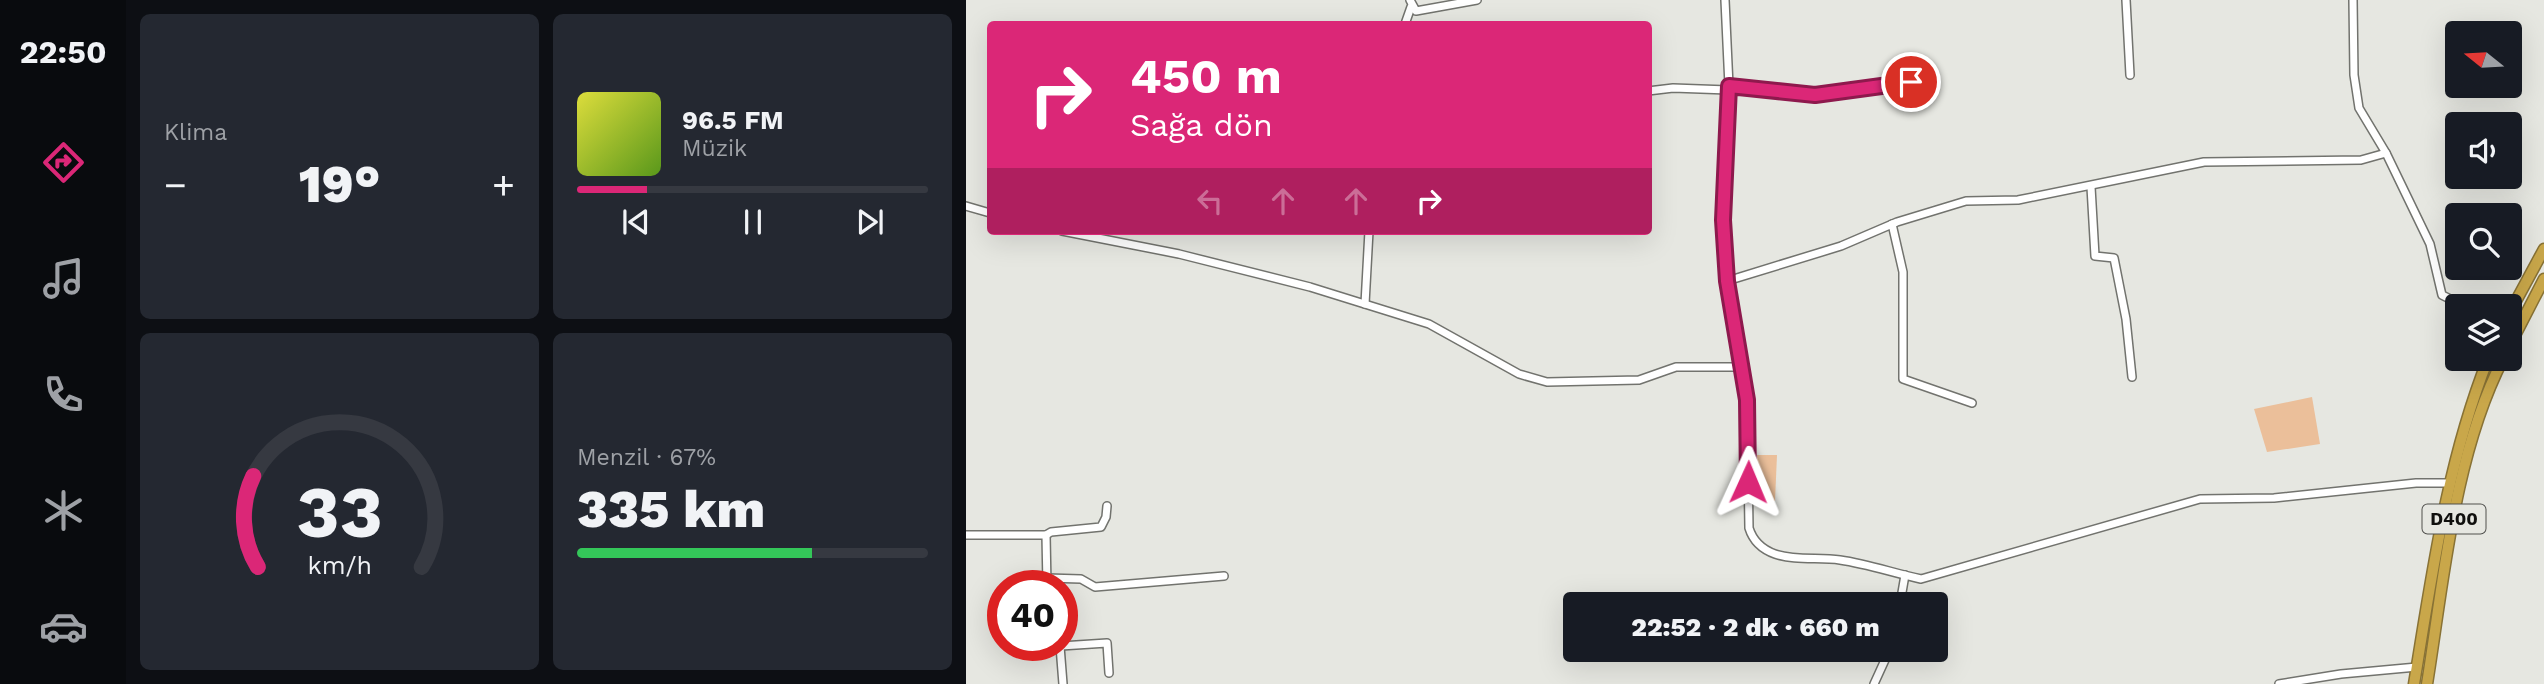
<!DOCTYPE html>
<html lang="tr">
<head>
<meta charset="utf-8">
<style>
	:root { --surface:#171b24; --page:#242831; --text:#f1f3f6; --muted:#9ea1a6; --line:#363941; --accent:#db2777 }
	body { margin:0; font-family:"Work Sans",sans-serif; background:var(--page); color:var(--text); height:100vh; display:flex; flex-direction:column; font-size:26px; white-space:nowrap }
	* { box-sizing:border-box; margin:0 }
	p { font-size:23px; color:var(--muted) }
	.icon { flex:none; width:38px; height:38px; fill:none; stroke:currentColor; stroke-width:2; stroke-linecap:round; stroke-linejoin:round }
	.map { position:relative; flex:1; overflow:hidden }
	.details { display:flex; flex-direction:column; gap:14px; padding:14px; background:#0d0f14; width:840px }
	.details>* { flex:none }
	.hud { position:absolute; left:21px; top:21px; width:665px; height:214px; border-radius:7px; box-shadow:0 7px 28px #0002; background:#db2777; color:#fff; overflow:hidden }
	.needle { width:46px; rotate:288deg }
	.buttons { position:absolute; left:1479px; top:21px; display:grid; gap:14px }
	.buttons a { display:grid; place-items:center; width:77px; height:77px; border-radius:7px; background:var(--surface); box-shadow:0 7px 28px #0002; font-size:35px }
	.speed { position:absolute; left:21px; top:570px; display:flex; gap:14px; font-size:35px; font-weight:700; text-align:center }
	.speed>* { display:grid; place-content:center; width:91px; height:91px; border-radius:50%; background:var(--surface); box-shadow:0 7px 28px #0002; line-height:1 }
	.speed .limit { border:10px solid #d22; background:#fff; color:#111 }
	.pin { position:absolute; display:grid; place-items:center; width:60px; height:60px; color:#fff; margin:-30px; border:4px solid #fff; border-radius:50%; box-shadow:0 2px 7px #0007 }
	.me { position:absolute; width:77px; margin:-38px; rotate:1deg; stroke-linejoin:round; filter:drop-shadow(0 0 5px #0008) }
	.turn { display:flex; align-items:center; gap:24px; height:147px; padding:0 28px; font-size:32px }
	.turn .icon { width:91px; height:91px; stroke-width:2.5 }
	.turn b { display:block; font-size:49px; line-height:60px }
	.lanes { display:flex; align-items:center; height:66px; padding:0 28px; background:#0003; justify-content:center; gap:35px; direction:ltr }
	.lanes .off { opacity:.35 }
	.big { font-size:52px; font-weight:800; line-height:1.1 }
	.details .widget { flex:1; display:flex; flex-direction:column; justify-content:center; gap:10px; min-width:0; padding:0 24px; border-radius:10px; background:var(--page) }
	.details .dial { align-items:center; gap:0 }
	.dial svg { height:182px; overflow:visible; fill:none; stroke:var(--line); stroke-width:7; stroke-linecap:round; text-anchor:middle }
	.dial text { fill:var(--text); stroke:none }
	.song { display:flex; align-items:center; gap:21px }
	.cover { width:84px; height:84px; border-radius:10px; background:linear-gradient(135deg,hsl(60 70% 55%),hsl(90 70% 35%)) }
	.played { height:7px; border-radius:4px; background:linear-gradient(90deg,var(--accent) 20%,var(--line) 20%) }
	.keys { display:flex; justify-content:space-around; direction:ltr }
	.heat { display:flex; justify-content:space-between; align-items:center; font-size:38px; direction:ltr }
	.charge { height:10px; border-radius:5px; background:linear-gradient(90deg,#34c759 67%,var(--line) 0) }
	.details .tiles { flex:1; display:grid; gap:14px; grid-template-columns:repeat(2,1fr) }
	.trip { position:absolute; left:597px; top:592px; width:385px; height:70px; border-radius:7px; background:var(--surface); box-shadow:0 7px 28px #0002; font-weight:800; line-height:70px; text-align:center }
	main { display:flex; flex:1; min-height:0 }
	.tabs { display:flex; flex-direction:column; width:126px; justify-content:space-around; align-items:center; background:#090b0e; color:var(--muted) }
	.tabs .icon { width:49px; height:49px }
	.tabs .active { color:var(--accent) }
	.tabs b { font-size:32px; color:var(--text) }
	.map>svg:first-child { display:block }
	.green { fill:#ebbf9a }
	.lines { fill:none; stroke-linecap:round; stroke-linejoin:round }
	.minor-casing { stroke:#72736e; stroke-width:10 }
	.highway-casing { stroke:#887235; stroke-width:13 }
	.minor { stroke:#fff; stroke-width:7 }
	.highway { stroke:#c9a74a; stroke-width:10 }
	.route-casing { stroke:#8e194d; stroke-width:18 }
	.route { stroke:#db2777; stroke-width:12 }
	.labels { text-anchor:middle; stroke-width:5; stroke-linejoin:round; paint-order:stroke }
	.shield { fill:#e6e7e1; stroke:#50504d; stroke-width:2 }
	.shield-label { font-size:18px; font-weight:bold; fill:#10100e }
</style>
</head>
<body>
<main>
<nav class="tabs">
<b>22:50</b>
<svg class="icon active" aria-label="directions" viewBox="0 0 24 24"><path d="M12 3l9 9-9 9-9-9zM9 14v-3h6M13 9l2 2-2 2"/></svg>
<svg class="icon" aria-label="music" viewBox="0 0 24 24"><path d="M9 18V5l10-2v13"/><circle cx="6" cy="18" r="3"/><circle cx="16" cy="16" r="3"/></svg>
<svg class="icon" aria-label="phone" viewBox="0 0 24 24"><path d="M5 4h4l2 5-3 2q2 4 5 5l2-3 5 2v4C11 20 4 13 5 4z"/></svg>
<svg class="icon" aria-label="climate" viewBox="0 0 24 24"><path d="M12 3v18M4 7l16 10M4 17L20 7"/></svg>
<svg class="icon" aria-label="car" viewBox="0 0 24 24"><path d="M5 17H2v-5l4-1 3-4h7l3 4 3 1v5h-3M9 17h6M6 11h13"/><circle cx="7" cy="17" r="2"/><circle cx="17" cy="17" r="2"/></svg>
</nav>
<section class="details">
<div class="tiles">
<div class="widget"><p>Klima</p>
<div class="heat"><a>−</a><b class="big">19°</b><a>+</a></div>
</div>
<div class="widget">
<div class="song"><i class="cover"></i><div><b>96.5 FM</b><p>Müzik</p></div></div>
<div class="played"></div>
<div class="keys"><svg class="icon" aria-label="previous" viewBox="0 0 24 24"><path d="M18 5L8 12l10 7zM5 5v14"/></svg><svg class="icon" aria-label="pause" viewBox="0 0 24 24"><path d="M8 5v14M16 5v14"/></svg><svg class="icon" aria-label="next" viewBox="0 0 24 24"><path d="M6 5l10 7-10 7zM19 5v14"/></svg></div>
</div>
<div class="widget dial"><svg viewBox="0 0 100 80">
<path d="M14 69A42 42 0 1 1 86 69"/>
<path d="M14 69A42 42 0 0 1 12 29" stroke="#db2777"/>
<text x="50" y="56" font-size="32" font-weight="700">33</text>
<text x="50" y="72" font-size="11">km/h</text>
</svg></div>
<div class="widget"><p>Menzil · 67%</p><b class="big">335 km</b><div class="charge"></div></div>
</div>
</section>
<div class="map">
<svg width="1578" height="684" viewBox="0 0 1578 684">
	<rect width="100%" height="100%" fill="#e6e7e1"/>
	<!-- green -->
	<g class="green">
		<polygon points="1346,397 1354,444 1301,452 1288,409"/>
		<polygon points="791,455 811,455 809,501 790,500"/>
	</g>
	<g class="lines">
		<defs>
			<g id="minor">
				<polyline points="444,0 450,11 511,0"/>
				<path d="M759,0L763,86L757,220L761,281L781,400L783,528C787,541 795,549 809,554C829,561 853,557 874,560C902,564 927,573 955,579L1234,499L1308,498L1450,483H1484"/>
				<polyline points="1160,0 1164,75"/>
				<polyline points="1387,0 1388,75 1393,108 1420,153 1464,244 1476,295 1496,305 1548,304"/>
				<polyline points="439,24 445,7"/>
				<polyline points="763,86 849,95 928,82 961,81"/>
				<polyline points="682,91 707,88 762,90"/>
				<polyline points="1125,187 1129,256 1148,258 1160,319 1166,377"/>
				<polyline points="0,206 24,213"/>
				<polyline points="926,224 937,272 937,379 1006,403"/>
				<polyline points="96,231 213,254 344,287 463,324 553,374 581,382 673,380 710,367 777,367"/>
				<polyline points="761,281 875,246 931,222 1000,201 1052,200 1238,162 1395,160 1420,153"/>
				<polyline points="399,304 403,231"/>
				<polyline points="0,535 80,535 81,586"/>
				<polyline points="80,535 85,532 135,527 140,517 141,506"/>
				<polyline points="81,578 115,579 129,587 258,576"/>
				<polyline points="934,604 939,575"/>
				<polyline points="94,646 97,684"/>
				<polyline points="95,646 141,643 143,673"/>
				<polyline points="908,684 924,649"/>
				<polyline points="1313,684 1375,674 1451,667"/>
			</g>
			<g id="highway">
				<polyline points="1544,312 1578,249"/>
				<polyline points="1544,345 1578,279"/>
				<path d="M1448,684C1466,575 1481,462 1522,359"/>
				<path d="M1461,684C1478,578 1488,455 1537,359"/>
			</g>
		</defs>
		<!-- minor casing -->
		<use href="#minor" class="minor-casing"/>
		<!-- highway casing -->
		<use href="#highway" class="highway-casing"/>
		<!-- minor -->
		<use href="#minor" class="minor"/>
		<!-- highway -->
		<use href="#highway" class="highway"/>
	</g>
	<g class="lines">
		<defs>
			<polyline id="route" points="782,482 781,400 761,281 757,220 763,86 849,95 945,82"/>
		</defs>
		<!-- route casing -->
		<use href="#route" class="route-casing"/>
		<!-- route -->
		<use href="#route" class="route"/>
	</g>
	<g class="labels">
		<!-- shield labels -->
		<rect class="shield" x="1456.5" y="504.5" width="63" height="29" rx="5"/>
		<g class="shield-label">
			<text x="1488" y="525">D400</text>
		</g>
	</g>
</svg>
<div class="buttons">
<a><svg class="needle" viewBox="-14 -14 28 28"><path d="M0-13l5 13h-10z" fill="#e53935"/><path d="M0 13l5-13h-10z" fill="#9ea1a6"/></svg></a>
<a><svg class="icon" aria-label="sound" viewBox="0 0 24 24"><path d="M4 9h4l5-4v14l-5-4H4zM17 9q2 3 0 6"/></svg></a>
<a><svg class="icon" aria-label="search" viewBox="0 0 24 24"><circle cx="10" cy="10" r="6"/><path d="M15 15l6 6"/></svg></a>
<a><svg class="icon" aria-label="layers" viewBox="0 0 24 24"><path d="M12 4l9 5-9 5-9-5zM3 14l9 5 9-5"/></svg></a>
</div>
<div class="speed"><div class="limit">40</div></div>
<div class="pin" style="left:945px;top:82px;background:#d93025"><svg class="icon" aria-label="arrive" viewBox="0 0 24 24"><path d="M6 21V4h12l-3 4 3 4H6"/></svg></div>
<svg class="me" style="left:782px;top:482px" viewBox="-20 -20 40 40"><path d="M0-17L14 15 0 8-14 15z" fill="#db2777" stroke="#fff" stroke-width="4"/></svg>
<div class="trip">22:52 · 2 dk · 660 m</div>
<div class="hud">
<div class="turn"><svg class="icon" aria-label="right" viewBox="0 0 24 24"><path d="M7 20v-9h11M14 6l5 5-5 5"/></svg><div><b>450 m</b>Sağa dön</div></div>
<div class="lanes"><svg class="icon off" aria-label="left" viewBox="0 0 24 24"><path d="M17 20v-9H6M10 6l-5 5 5 5"/></svg><svg class="icon off" aria-label="ahead" viewBox="0 0 24 24"><path d="M12 20V5M6 11l6-6 6 6"/></svg><svg class="icon off" aria-label="ahead" viewBox="0 0 24 24"><path d="M12 20V5M6 11l6-6 6 6"/></svg><svg class="icon" aria-label="right" viewBox="0 0 24 24"><path d="M7 20v-9h11M14 6l5 5-5 5"/></svg></div>
</div>
</div>
</main>
</body>
</html>
